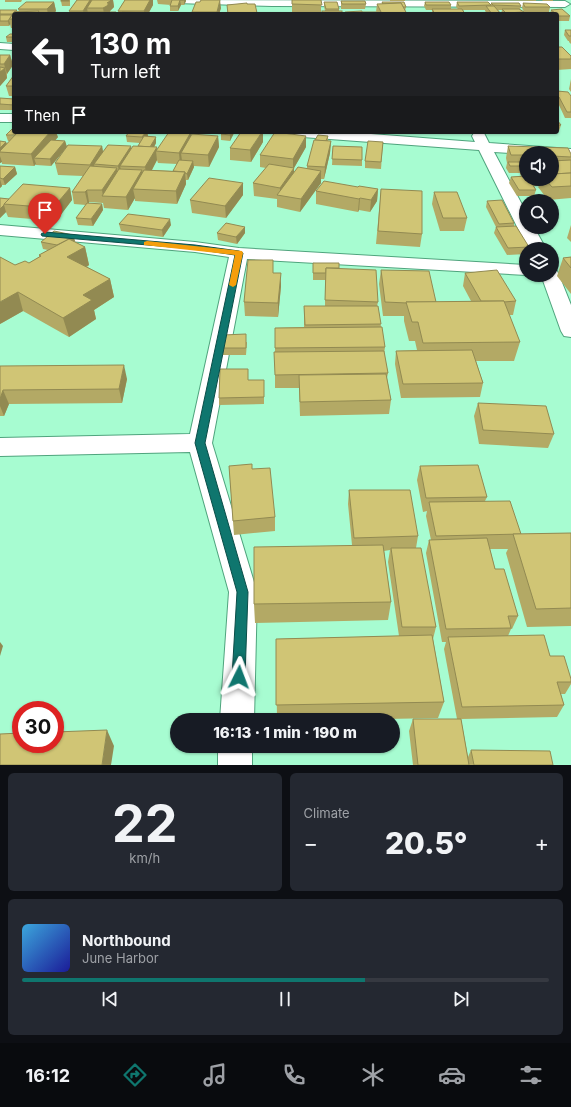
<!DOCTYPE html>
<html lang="en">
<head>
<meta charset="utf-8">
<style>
	:root { --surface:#171b24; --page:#242831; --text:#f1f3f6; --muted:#9ea1a6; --line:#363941; --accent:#0f766e }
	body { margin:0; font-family:Inter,sans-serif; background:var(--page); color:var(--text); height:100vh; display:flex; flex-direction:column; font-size:15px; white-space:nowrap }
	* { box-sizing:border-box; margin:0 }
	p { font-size:13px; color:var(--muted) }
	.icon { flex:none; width:22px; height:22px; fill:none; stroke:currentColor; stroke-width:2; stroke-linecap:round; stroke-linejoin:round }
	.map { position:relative; height:765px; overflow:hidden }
	.drawer { display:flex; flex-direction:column; gap:8px; padding:8px; background:#0d0f14; flex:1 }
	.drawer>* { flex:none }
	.guide { position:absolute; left:12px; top:12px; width:547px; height:122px; border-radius:4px; box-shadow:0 1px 3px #0004; background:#202124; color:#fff; overflow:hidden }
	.buttons { position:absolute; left:519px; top:146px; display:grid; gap:8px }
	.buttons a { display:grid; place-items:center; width:40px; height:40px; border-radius:50%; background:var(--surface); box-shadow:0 1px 3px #0004; font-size:20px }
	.speed { position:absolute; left:12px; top:701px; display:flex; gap:8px; font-size:20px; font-weight:700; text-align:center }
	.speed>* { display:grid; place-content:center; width:52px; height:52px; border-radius:50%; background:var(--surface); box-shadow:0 1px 3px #0004; line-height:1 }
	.speed .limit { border:6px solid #d22; background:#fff; color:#111 }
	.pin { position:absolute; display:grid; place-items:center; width:34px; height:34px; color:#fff; margin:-41px -17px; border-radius:50% 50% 50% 0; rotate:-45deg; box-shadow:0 0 4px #0007 }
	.pin .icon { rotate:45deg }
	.me { position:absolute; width:44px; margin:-22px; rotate:3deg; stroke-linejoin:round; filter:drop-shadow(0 0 3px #0008) }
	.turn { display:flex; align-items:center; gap:14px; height:84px; padding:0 12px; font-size:18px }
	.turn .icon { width:52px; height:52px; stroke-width:2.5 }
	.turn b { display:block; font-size:28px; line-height:34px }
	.then { display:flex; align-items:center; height:38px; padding:0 12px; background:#0003; gap:8px; font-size:15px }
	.big { font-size:30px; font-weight:800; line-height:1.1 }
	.drawer .card { flex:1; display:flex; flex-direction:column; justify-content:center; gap:6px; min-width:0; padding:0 14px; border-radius:6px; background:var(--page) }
	.drawer .dial { align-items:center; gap:0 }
	.dial b { font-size:52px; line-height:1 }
	.song { display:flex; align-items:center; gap:12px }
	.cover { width:48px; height:48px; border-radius:6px; background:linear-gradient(135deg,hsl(200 70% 55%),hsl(240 70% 35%)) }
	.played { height:4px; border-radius:2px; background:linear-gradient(90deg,var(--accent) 65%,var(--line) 65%) }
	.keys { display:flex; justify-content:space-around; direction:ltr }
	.heat { display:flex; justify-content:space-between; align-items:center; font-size:22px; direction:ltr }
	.drawer .tiles { flex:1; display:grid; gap:8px; grid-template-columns:1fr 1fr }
	.card:last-child { grid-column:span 2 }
	.trip { position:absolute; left:170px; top:713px; width:230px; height:40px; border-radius:20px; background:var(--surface); box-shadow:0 1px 3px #0004; font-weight:800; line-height:40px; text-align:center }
	.tab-bar { display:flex; height:64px; justify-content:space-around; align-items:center; background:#090b0e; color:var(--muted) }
	.tab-bar .icon { width:28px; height:28px }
	.tab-bar .selected { color:var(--accent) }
	.tab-bar b { font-size:18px; color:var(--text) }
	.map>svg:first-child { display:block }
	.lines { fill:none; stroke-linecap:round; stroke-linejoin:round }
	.street-casing { stroke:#4fa47d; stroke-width:2 }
	.street { fill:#fff; fill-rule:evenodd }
	.wall { fill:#b3a965; fill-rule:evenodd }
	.shaded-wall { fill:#928a52 }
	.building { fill:#d0c575; stroke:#928a52 }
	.route { fill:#0f766e; stroke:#0a4d48 }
	.slow { fill:#f59e0b }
</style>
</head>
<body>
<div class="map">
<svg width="571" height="765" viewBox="0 0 571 765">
	<rect width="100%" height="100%" fill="#a7fcd1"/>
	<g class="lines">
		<defs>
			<g id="street">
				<polygon points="171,0 565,1 570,4 565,7 272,6 176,3"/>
				<polygon points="0,43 14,44 14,50 0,49"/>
				<rect x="0" y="114" width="14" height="8"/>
				<polygon points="282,132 345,132 475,142 472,136 474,133 484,133 489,143 571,149 571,157 552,156 552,153 526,154 494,152 526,212 526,227 534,227 546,249 528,249 479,150 289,136 284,135"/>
				<polygon points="0,225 195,242 239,248 526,265 526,275 528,275 526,275 247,259 212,443 257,592 254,720 220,720 229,592 190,452 0,456 0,438 190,434 229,257 195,252 0,235"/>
				<polygon points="552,270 557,271 559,275 571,305 571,337 564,336 561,331 541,275 552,275"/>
				<rect x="218" y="746" width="34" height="19"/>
			</g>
		</defs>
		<!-- street casing -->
		<use href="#street" class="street-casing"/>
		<!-- street -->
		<use href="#street" class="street"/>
	</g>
	<!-- wall -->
	<g class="wall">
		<polygon points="5,0 22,0 21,2 5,2"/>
		<polygon points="70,0 70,6 62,6 61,1"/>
		<polygon points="77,0 113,0 114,7 110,11 110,12 116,12 116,14 70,14 69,11"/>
		<polygon points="124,0 153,0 153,5 148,14 119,14 118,11 124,2"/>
		<polygon points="157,0 186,0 186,1 184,5 181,5 178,11 170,11 170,6 171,5 158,4"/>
		<polygon points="321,0 321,14 292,13 292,4"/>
		<rect x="390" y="0" width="15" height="1"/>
		<polygon points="496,0 536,0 536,1"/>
		<polygon points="542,0 553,0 553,1 543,1"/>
		<polygon points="341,1 366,4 365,9 341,9"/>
		<polygon points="54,2 56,11 53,14 14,14 14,28 11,28 10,24 9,26 0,26 0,10 17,10 17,11 19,11 18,9"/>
		<polygon points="324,2 339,9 339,11 325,11 324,6"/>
		<polygon points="382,2 406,7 405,11 407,14 345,14 345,12 363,14 363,12 376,12 377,4 382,4"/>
		<polygon points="425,2 451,5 451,9 458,9 456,7 457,2 491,5 491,3 521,6 520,9 524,12 523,14 501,14 502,10 498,10 501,14 488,14 485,11 485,10 463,10 465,14 432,14 432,10 426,10 424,6"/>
		<polygon points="523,3 550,7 549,12 524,12 522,8"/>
		<polygon points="255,4 257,14 228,14 227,5"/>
		<polygon points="221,8 219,14 192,14 192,12"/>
		<polygon points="551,10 570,16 569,21 557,21 557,14 550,14"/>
		<polygon points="565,30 571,30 571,44 569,42 569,41 568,41 564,35"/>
		<polygon points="14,34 14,42 7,42 6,37"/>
		<polygon points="557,47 571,56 571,69 557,70"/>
		<polygon points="0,55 10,55 13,65 7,74 7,78 0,86"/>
		<polygon points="14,63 14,74 12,66"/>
		<polygon points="14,75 14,96 9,96 6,86"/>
		<polygon points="571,79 571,92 569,89"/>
		<polygon points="557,91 571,96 571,118 565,118 558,103 557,103"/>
		<polygon points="0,98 14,99 14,110 0,110"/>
		<polygon points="557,120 561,125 559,131 557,131"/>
		<path d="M129,132H147L148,136L156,137V143L154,147L157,150L191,136H218L219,147L209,167L194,166V167L188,180H186V184L177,204L135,201V198L128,210L104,208L103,203L89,202V203L102,204L103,210L93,226L78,225L76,218L86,205L74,204L72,192L83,176L58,175L55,163L102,146L103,152L131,149L138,146L140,143L127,142L126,136ZM157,160L158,163L177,164L173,171L152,170Z"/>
		<polygon points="222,132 234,132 234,133 230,141 221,140 221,134"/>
		<polygon points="6,135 58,137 55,140 65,141 67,147 51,166 36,165 36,164 34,166 2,164 2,162 0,163 0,141 6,142 7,144 10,141 8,141"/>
		<polygon points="328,136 328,141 331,141 330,153 324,179 321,179 321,183 300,212 277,207 277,199 254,196 253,183 266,168 260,167 260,155 306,147 294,168 294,173 307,169 307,166"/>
		<polygon points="263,142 251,162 230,160 230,148"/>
		<polygon points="383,142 381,169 365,168 365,161"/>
		<polygon points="333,146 362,160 362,166 332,165"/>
		<path d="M508,146L571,154V198L548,200L538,187L539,186H534L536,190L534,196H517L509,183L511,177L521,176L520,174V173H509L506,168L507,163L506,158ZM526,153H552V179H526Z"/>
		<polygon points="0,166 15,167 17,174 5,185 2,185 2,186 0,188"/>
		<polygon points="243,183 243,195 226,218 192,213 190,200"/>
		<polygon points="358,187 378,189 377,201 370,212 359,210 358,212 316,204 316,191"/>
		<polygon points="70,188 72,200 56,221 8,217 6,212 0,218 0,198 9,199"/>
		<polygon points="381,189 422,234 420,247 376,244"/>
		<polygon points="434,192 467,218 464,231 440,231 432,204"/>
		<polygon points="487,201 514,223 514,226 529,247 529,249 526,249 526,254 507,255 494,233 496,227 486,207"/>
		<polygon points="119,224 171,225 163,237 121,231"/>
		<polygon points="571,225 571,242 567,238"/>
		<polygon points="217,233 245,233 237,244 218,240"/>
		<polygon points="73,235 75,242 85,247 89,265 87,267 110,279 114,297 94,310 96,319 69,337 23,311 0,324 15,265 29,263 39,257 39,255 48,250 43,249 41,242"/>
		<polygon points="571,257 571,294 557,276 563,258"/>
		<polygon points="313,263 339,268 378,302 377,306 385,347 384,354 388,373 387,378 391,400 389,414 300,416 299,388 275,388 275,328 304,327 304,306 325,306 325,280 313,280"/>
		<polygon points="381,270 436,302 471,301 463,286 465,273 516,301 513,315 509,315 520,342 514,361 476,361 483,383 480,397 401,398 395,364 396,351 417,350 415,341 409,341 404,321 404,316 383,316 379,284"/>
		<polygon points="274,273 281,286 278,317 245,316 244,302"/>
		<polygon points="247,342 246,355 223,355 222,348"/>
		<polygon points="0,366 127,379 122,403 9,404 4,416 0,416"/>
		<polygon points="248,380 264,380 264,404 219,405 219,398"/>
		<polygon points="478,403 554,434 548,448 479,444 474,416"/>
		<polygon points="229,466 252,469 275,517 275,531 234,535"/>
		<polygon points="420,466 487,497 485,501 521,534 571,533 571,626 527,627 506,553 508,549 490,549 495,569 518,616 512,629 511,629 508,636 550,656 571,679 571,684 565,694 561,694 564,705 557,717 461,719 468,757 471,750 553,765 413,765 409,731 413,719 457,719 444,649 446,642 442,642 426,553 429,540 431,540 426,516 427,511 423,512 417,480"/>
		<polygon points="349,490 418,536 416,548 436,627 433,639 444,702 438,718 334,720 277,720 276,639 399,636 388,562 390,550 384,551 391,602 388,620 255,623 254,604 352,545 348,504"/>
	</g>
	<!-- shaded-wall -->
	<g class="shaded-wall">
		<polygon points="90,0 94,0 87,8 88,14 84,14 83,11"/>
		<polygon points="110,0 113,0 114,7 110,11 110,12 109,14 104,14 103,8"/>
		<polygon points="150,0 153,0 153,5 148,14 144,14 144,11"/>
		<polygon points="180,0 181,5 178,11 178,6"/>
		<polygon points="184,0 186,0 186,1 184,5"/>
		<polygon points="220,0 221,8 219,14 217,14 217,12"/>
		<polygon points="54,2 56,11 53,14 48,14 47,9"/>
		<polygon points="9,19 10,24 9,26 8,21"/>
		<polygon points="10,55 13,65 7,74 4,64"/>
		<polygon points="5,68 7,78 0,86 0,72"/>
		<polygon points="50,132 56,132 58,137 40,159 34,158 36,164 34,166 31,154"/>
		<polygon points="146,132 147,132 148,136 143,143 142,137"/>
		<polygon points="191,132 192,144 181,153 182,161 180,164 179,153"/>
		<polygon points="231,132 234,132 234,133 230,141 230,135"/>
		<polygon points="262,132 263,132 263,142 251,162 250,150"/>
		<polygon points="218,136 219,147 209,167 208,155"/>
		<polygon points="306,136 306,147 294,168 294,180 280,196 280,188 293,170 293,159"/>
		<polygon points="156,137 156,143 149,157 148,151"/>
		<polygon points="65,141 67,147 51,166 50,159"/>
		<polygon points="331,141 330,153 324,179 325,167"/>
		<polygon points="6,142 10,153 0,152 0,148"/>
		<polygon points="102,146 104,158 94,164 95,172 92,177 90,165"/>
		<polygon points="131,146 133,158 120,166 122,174 120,178 118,166"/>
		<polygon points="157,147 157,151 156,151 157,160 147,179 145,167"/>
		<polygon points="0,156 2,162 0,163"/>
		<polygon points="193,161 194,167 188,180 187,174"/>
		<polygon points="15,167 17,174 5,185 3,179"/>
		<polygon points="117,168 119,180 103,196 102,190"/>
		<polygon points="142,170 144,182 133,189 135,198 128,210 126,197"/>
		<polygon points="321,171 321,183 300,212 301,199"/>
		<polygon points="185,172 186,184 177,204 176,191"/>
		<polygon points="0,179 2,186 0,188"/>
		<polygon points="243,183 243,195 226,218 225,206"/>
		<polygon points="70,188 72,200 56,221 53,208"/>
		<polygon points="378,189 377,201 370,212 371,200"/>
		<polygon points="87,190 89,202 88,205 85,192"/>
		<polygon points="360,198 359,210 358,212 359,199"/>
		<polygon points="102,204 103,210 93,226 91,219"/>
		<polygon points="4,205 6,212 0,218 0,209"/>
		<polygon points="170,219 171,225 163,237 162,230"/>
		<polygon points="245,227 245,233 237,244 236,237"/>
		<polygon points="73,235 75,241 63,253 61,246"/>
		<polygon points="85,247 89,265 72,275 67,257"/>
		<polygon points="281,273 281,286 278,317 278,303"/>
		<polygon points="110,279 114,297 94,310 96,319 69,337 63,318 83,295"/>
		<polygon points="18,292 23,311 0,324 0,302"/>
		<polygon points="124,365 127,379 122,403 119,389"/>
		<polygon points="3,390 9,404 4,416 0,406 0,399"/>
		<polygon points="0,642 3,646 0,656"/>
		<polygon points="107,730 114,746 111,765 102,765"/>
	</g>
	<!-- building -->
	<g class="building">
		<rect x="61" y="0" width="8" height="1"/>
		<polygon points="77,0 90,0 83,11 69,11"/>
		<polygon points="92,0 111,0 110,1 107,3 109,3 107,6 103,8 87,8"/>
		<polygon points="125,0 150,0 144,11 118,11"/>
		<polygon points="172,0 184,0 180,0 178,6 170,6"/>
		<polygon points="201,0 220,0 217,12 192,12 196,2 200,2"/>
		<polygon points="292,0 321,0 322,5 292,4"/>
		<polygon points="341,1 365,1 366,4 342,4"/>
		<polygon points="26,2 54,2 47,9 18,9"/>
		<polygon points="324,2 337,2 339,9 326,9"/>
		<polygon points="382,2 404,2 406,7 403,7 401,3 383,4"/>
		<polygon points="425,2 449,2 451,5 426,5"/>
		<polygon points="457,2 488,2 491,5 459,6"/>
		<polygon points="247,3 247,4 255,4 257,13 228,14 227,5"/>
		<polygon points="401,3 407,14 382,14 377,4"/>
		<polygon points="491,3 519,3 521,6 493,5"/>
		<polygon points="523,3 547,4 550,7 525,7"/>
		<polygon points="486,6 494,6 501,14 492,14"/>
		<polygon points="432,9 462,9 465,14 435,14"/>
		<polygon points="502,9 519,9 524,12 506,13"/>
		<polygon points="562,9 570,16 559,16 551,10"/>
		<polygon points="0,10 17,10 16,11 14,12 13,14 0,14"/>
		<polygon points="39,11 37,14 14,14 14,19 9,19 14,12"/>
		<rect x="322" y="11" width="20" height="3"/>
		<polygon points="362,11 363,14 345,14 345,12"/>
		<polygon points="83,12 116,12 115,14 81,14"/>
		<polygon points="122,12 148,13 148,14 121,14"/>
		<polygon points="363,12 376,12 377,14 364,14"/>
		<polygon points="0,15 12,15 8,21 0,21"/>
		<polygon points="565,30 571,30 571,36 569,36"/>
		<polygon points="10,34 14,34 14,37 6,37"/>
		<polygon points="557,47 562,47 571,56 571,59 557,59"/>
		<polygon points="0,55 10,55 4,64 0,64"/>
		<polygon points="0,67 5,68 0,72"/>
		<polygon points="14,75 14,86 6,86"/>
		<polygon points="557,91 568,92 571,96 571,112 567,112 559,97 557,97"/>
		<polygon points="0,98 14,99 14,105 0,104"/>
		<polygon points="557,120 561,125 557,125"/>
		<polygon points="12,129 14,130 14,132 18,132 15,135 6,135"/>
		<polygon points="18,132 50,132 31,154 0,152 0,151"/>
		<polygon points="129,132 146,132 142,137 126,136"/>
		<polygon points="169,132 191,132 179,153 156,151"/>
		<polygon points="222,132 231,132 230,135 221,134"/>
		<polygon points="241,132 262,132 250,150 230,148"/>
		<polygon points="275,132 306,136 293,159 260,155"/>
		<polygon points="192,134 218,136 208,155 181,153"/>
		<polygon points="318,135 328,136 326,141 315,140"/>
		<polygon points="144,136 156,137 150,147 138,146"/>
		<polygon points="51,140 65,141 50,159 34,158"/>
		<polygon points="314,140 331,141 325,167 307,166"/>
		<polygon points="0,141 6,142 0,148"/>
		<polygon points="368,141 383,142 381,162 365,161"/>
		<polygon points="68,145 102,146 90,165 55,163"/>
		<polygon points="108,145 131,146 118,166 94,164"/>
		<polygon points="133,146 157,147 145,167 120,166"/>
		<polygon points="333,146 362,147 362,160 332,159"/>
		<polygon points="508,146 568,148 571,154 571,157 552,156 552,153 526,153 526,155 511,155"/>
		<polygon points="179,160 193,161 187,174 185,173 185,172 173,171"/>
		<polygon points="571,160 571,173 552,174 552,161"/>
		<polygon points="508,162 526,162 523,162 522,166 510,166"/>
		<polygon points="523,162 526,162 526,167"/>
		<polygon points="269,164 294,168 280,188 253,183"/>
		<polygon points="0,166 15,167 3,179 0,178"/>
		<polygon points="90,166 117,168 102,190 87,190 85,192 72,192"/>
		<polygon points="298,167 321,171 301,199 277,195"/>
		<polygon points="119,169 142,170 126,197 102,196"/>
		<polygon points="144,170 185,172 176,191 133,189"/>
		<polygon points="571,173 571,186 552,187 545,179 552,179 552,174"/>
		<polygon points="526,176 526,179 529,179 536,190 519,190 511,177"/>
		<polygon points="209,178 243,183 225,206 190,200"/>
		<polygon points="324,181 358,187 359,186 378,189 371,200 360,198 359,199 316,191"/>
		<polygon points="23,184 70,188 53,208 4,204"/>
		<polygon points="381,189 422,191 422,234 378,231"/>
		<polygon points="434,192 457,192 467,218 443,218"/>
		<polygon points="0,198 9,199 4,204 4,205 0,209"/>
		<polygon points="502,200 514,223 499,224 487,201"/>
		<polygon points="87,203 102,204 91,219 76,218"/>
		<polygon points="128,214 170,219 162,230 119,224"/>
		<polygon points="226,223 245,227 236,237 217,233"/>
		<polygon points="516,226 529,247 508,248 496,227"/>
		<polygon points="54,231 73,235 69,239 57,245 41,242"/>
		<polygon points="69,239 85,247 67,257 110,279 83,295 92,300 63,318 18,292 0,302 0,257 15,265 25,261 29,263 41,256 39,255"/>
		<polygon points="571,257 571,268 563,258"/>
		<polygon points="248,260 273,260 273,273 281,273 278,303 244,302"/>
		<polygon points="313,263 339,263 339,268 326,268 326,273 313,273"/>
		<polygon points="326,268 376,270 378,302 325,300"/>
		<polygon points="381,270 429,271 436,302 406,302 407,303 385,302"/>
		<polygon points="497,270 516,301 504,302 504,301 481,301 465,273"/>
		<polygon points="504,301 520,342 423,343 418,322 412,322 406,302"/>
		<polygon points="304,306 378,306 381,324 305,325"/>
		<polygon points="382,327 385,347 275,348 275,328"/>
		<polygon points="246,334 246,348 222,348 223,335"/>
		<polygon points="472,350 483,383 403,384 396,351"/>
		<polygon points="384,351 388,373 275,375 274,352"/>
		<polygon points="124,365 119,389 3,390 0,399 0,366"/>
		<polygon points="220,369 248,369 248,380 264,380 264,397 219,398"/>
		<polygon points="386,374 391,400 300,402 299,375"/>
		<polygon points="478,403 546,406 554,434 483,430"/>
		<polygon points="252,464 252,469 270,468 275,517 233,521 229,466"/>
		<polygon points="478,465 487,497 426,498 420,466"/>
		<polygon points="349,490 410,490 418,536 354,538"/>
		<polygon points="510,501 521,534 436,536 429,502"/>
		<polygon points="571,533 571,608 536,609 513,534"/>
		<polygon points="487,538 495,569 504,569 518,616 508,616 511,628 446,629 429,540"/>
		<polygon points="383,545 391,602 254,604 254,547"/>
		<polygon points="391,548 421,548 436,627 402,627"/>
		<polygon points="432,635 444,702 276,705 276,639"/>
		<polygon points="544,635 550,656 564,656 571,679 571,682 557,682 564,705 462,707 448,637"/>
		<polygon points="413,719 461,719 469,765 418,765"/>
		<polygon points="107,730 102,765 0,765 0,734 21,733 21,744 55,744 55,732"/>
		<polygon points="471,750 550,751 553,765 474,765"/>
	</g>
	<!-- route -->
	<polygon class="route" points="45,232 195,245 239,251 243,253 205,443 248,592 245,677 243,682 239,684 234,682 232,677 237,592 195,443 235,255 195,249 42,236 41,234"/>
	<!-- slow -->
	<polygon class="slow" points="147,241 242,251 243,253 236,285 233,287 229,285 235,255 144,245 144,242"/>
</svg>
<div class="buttons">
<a><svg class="icon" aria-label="sound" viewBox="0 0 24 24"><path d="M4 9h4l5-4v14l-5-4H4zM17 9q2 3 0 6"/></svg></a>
<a><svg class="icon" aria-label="search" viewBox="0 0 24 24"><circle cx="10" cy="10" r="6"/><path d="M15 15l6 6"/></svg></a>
<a><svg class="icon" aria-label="layers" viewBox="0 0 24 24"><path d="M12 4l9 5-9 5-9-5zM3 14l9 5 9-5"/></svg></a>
</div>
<div class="speed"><div class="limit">30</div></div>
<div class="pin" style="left:45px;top:234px;background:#d93025"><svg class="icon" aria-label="arrive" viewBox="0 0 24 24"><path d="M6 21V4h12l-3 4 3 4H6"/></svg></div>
<svg class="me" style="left:239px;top:677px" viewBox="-20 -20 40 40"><path d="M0-17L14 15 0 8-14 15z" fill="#0f766e" stroke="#fff" stroke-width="4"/></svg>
<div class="trip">16:13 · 1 min · 190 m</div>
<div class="guide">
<div class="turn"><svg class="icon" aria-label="left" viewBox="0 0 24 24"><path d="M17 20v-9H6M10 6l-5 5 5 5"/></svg><div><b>130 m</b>Turn left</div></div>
<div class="then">Then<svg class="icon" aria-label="arrive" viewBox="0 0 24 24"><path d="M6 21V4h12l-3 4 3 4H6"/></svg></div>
</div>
</div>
<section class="drawer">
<div class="tiles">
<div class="card dial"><b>22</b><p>km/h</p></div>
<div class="card"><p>Climate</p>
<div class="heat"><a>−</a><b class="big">20.5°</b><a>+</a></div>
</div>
<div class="card">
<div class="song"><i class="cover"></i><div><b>Northbound</b><p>June Harbor</p></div></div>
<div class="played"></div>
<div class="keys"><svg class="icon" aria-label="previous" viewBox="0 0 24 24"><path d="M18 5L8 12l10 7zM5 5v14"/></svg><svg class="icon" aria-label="pause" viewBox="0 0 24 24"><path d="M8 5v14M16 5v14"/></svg><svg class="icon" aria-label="next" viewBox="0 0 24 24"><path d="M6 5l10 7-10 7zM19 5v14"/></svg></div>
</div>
</div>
</section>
<nav class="tab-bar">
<b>16:12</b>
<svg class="icon selected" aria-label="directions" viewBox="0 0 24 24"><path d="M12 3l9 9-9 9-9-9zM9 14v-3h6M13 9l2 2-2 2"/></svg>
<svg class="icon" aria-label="music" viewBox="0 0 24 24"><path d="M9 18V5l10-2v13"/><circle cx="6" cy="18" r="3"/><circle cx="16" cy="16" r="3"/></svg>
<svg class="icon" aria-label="phone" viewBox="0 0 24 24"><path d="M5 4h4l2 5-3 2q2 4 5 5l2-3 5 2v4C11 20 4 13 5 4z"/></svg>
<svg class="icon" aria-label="climate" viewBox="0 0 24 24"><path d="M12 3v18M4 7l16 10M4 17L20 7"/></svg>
<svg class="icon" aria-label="car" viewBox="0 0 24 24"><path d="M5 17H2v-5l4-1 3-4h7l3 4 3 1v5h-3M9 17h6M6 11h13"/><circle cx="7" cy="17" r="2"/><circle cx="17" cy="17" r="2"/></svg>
<svg class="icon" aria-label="filters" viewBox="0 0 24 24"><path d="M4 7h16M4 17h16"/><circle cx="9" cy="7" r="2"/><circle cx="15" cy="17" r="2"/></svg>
</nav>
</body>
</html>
